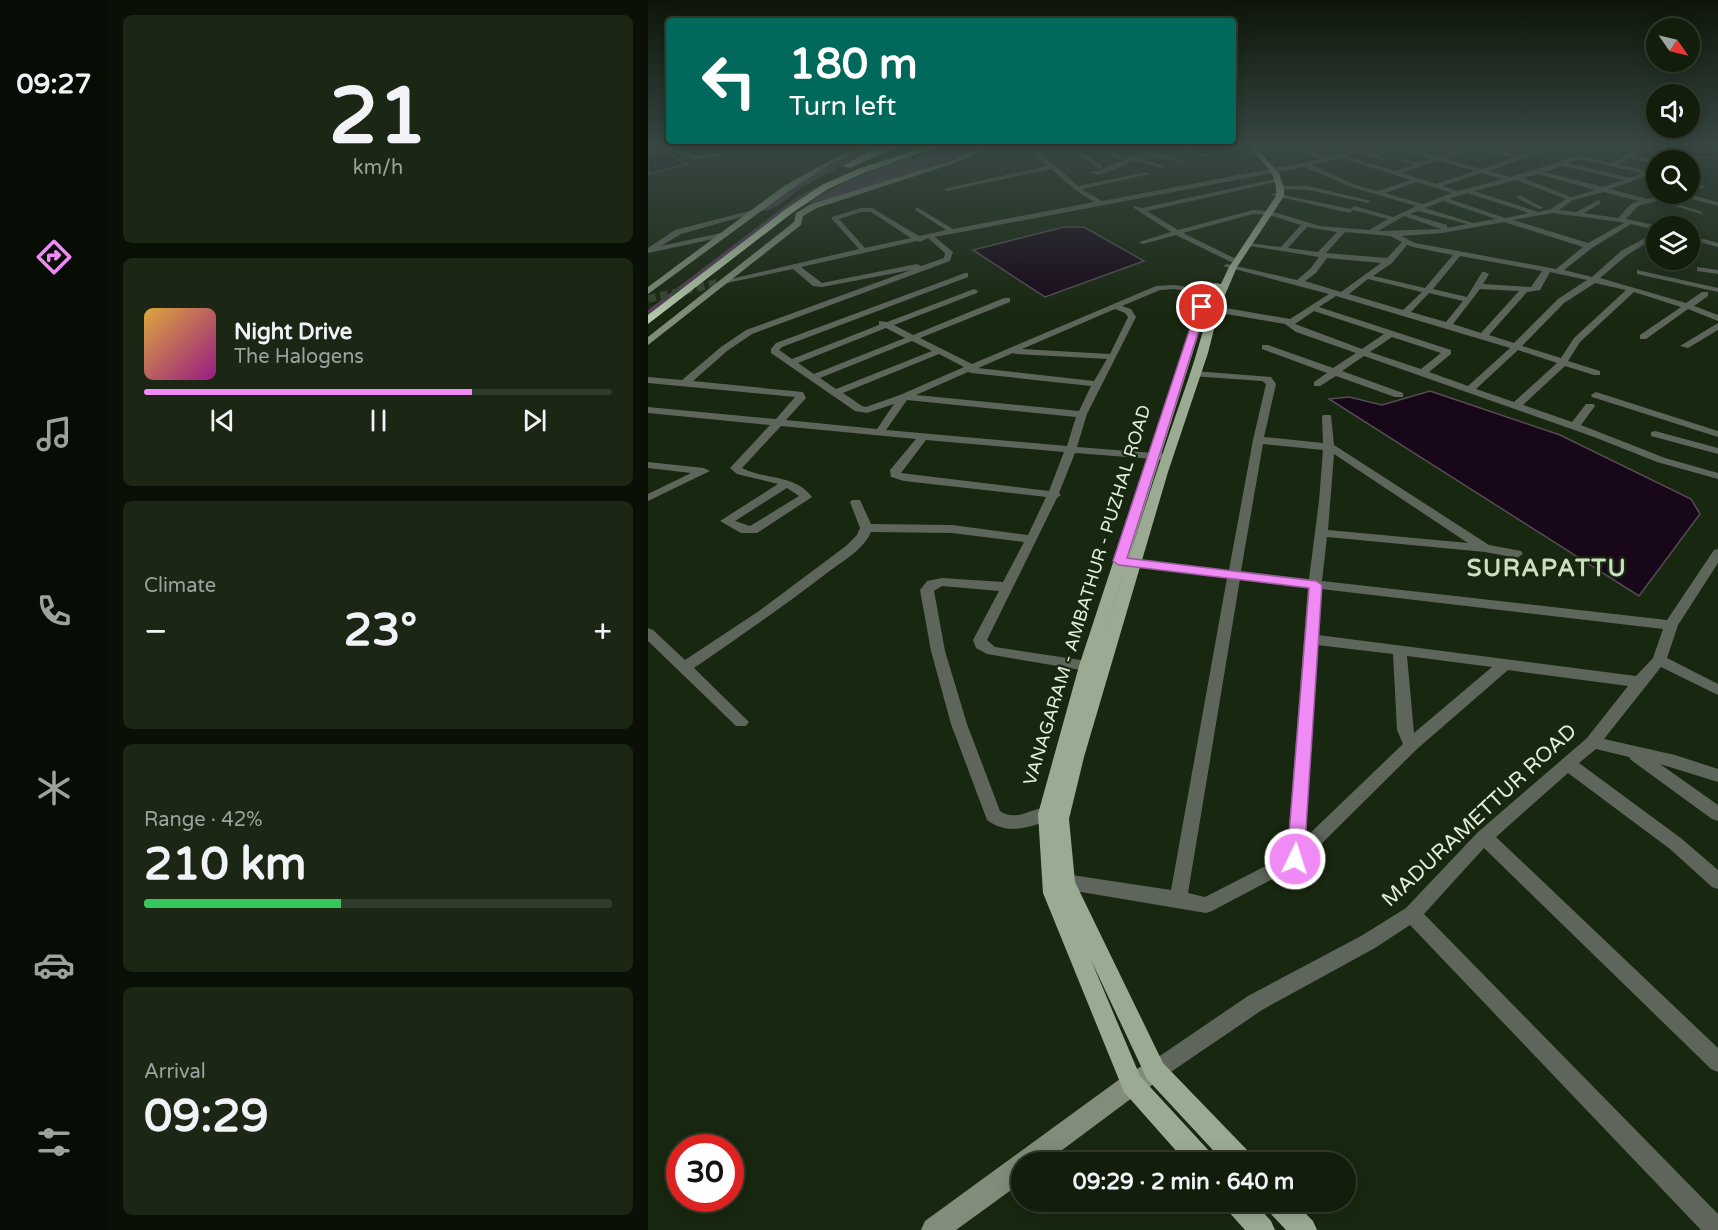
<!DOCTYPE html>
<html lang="en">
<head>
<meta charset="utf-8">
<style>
	:root { --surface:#121d0b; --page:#1b2614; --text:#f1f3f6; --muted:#9ca29d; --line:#313b2c; --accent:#f08bf5 }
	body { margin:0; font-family:"Varela Round",sans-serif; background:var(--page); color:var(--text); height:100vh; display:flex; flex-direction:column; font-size:22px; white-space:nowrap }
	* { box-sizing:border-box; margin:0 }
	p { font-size:20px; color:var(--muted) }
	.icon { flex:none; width:33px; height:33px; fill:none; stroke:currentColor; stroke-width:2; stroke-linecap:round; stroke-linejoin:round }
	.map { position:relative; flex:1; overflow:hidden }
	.sheet { display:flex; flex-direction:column; gap:15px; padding:15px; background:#0a1006; width:540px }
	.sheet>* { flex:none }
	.banner { position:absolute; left:18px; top:18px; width:570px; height:126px; border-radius:6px; box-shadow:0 3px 15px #0003,0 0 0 2px var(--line); background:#00695c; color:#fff; overflow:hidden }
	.needle { width:39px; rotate:124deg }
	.controls { position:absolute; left:998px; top:18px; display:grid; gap:12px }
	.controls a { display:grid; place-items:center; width:54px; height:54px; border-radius:50%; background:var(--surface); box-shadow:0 3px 15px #0003,0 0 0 2px var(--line); font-size:30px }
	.speed { position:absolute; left:18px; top:1134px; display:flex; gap:12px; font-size:30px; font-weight:700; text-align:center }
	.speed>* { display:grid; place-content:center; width:78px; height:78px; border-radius:50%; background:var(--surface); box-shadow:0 3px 15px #0003,0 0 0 2px var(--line); line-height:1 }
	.speed .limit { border:9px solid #d22; background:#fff; color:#111 }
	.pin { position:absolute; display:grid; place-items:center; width:51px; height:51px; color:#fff; margin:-26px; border:3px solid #fff; border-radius:50%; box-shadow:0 2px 6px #0007 }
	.me { position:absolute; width:66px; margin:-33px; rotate:4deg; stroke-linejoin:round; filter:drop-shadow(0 0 4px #0008) }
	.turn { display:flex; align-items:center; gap:21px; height:126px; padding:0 24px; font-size:27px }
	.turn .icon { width:78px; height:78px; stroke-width:2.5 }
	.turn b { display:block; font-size:42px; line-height:51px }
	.big { font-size:45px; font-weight:700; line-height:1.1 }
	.sheet .widget { flex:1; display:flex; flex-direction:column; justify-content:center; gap:9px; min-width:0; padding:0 21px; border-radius:9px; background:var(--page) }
	.sheet .dial { align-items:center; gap:0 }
	.dial b { font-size:78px; line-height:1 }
	.song { display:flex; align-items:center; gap:18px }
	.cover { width:72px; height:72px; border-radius:9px; background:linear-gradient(135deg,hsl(40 70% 55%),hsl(310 70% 35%)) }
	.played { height:6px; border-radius:3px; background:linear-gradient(90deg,var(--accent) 70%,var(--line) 70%) }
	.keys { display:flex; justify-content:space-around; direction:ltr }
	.heat { display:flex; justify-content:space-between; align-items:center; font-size:33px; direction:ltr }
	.charge { height:9px; border-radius:4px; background:linear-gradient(90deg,#34c759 42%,var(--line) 0) }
	.trip { position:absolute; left:363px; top:1152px; width:345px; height:60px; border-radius:30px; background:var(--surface); box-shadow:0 3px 15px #0003,0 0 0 2px var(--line); font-weight:700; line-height:60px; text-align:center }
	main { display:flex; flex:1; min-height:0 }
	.tab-bar { display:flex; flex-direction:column; width:108px; justify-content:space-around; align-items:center; background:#070c04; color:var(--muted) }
	.tab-bar .icon { width:42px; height:42px }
	.tab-bar .on { color:var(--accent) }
	.tab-bar b { font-size:27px; color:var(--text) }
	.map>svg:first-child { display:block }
	.green { fill:#544055 }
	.water { fill:#180719; stroke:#554c54; stroke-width:1.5 }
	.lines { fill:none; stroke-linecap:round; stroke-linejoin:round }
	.street-tunnel { stroke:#36452e; stroke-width:8; stroke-dasharray:8 4.5; stroke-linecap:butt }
	.street { fill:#5e665b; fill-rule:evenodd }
	.secondary { fill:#818d7a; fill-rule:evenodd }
	.primary { fill:#9bab93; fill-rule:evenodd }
	.highway { fill:#b3c7a9; fill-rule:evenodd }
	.route { fill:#f08bf5; stroke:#9c5a9f; stroke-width:1.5 }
	.labels { text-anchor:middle; stroke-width:4.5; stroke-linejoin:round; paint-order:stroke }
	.street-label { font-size:18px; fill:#e2eddd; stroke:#18270f }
	.near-street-label { font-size:21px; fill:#e2eddd; stroke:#18270f }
	.district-label { font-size:24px; font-weight:bold; letter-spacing:1.5px; fill:#cbdfc1; stroke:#18270f }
</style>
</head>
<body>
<main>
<nav class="tab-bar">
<b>09:27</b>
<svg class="icon on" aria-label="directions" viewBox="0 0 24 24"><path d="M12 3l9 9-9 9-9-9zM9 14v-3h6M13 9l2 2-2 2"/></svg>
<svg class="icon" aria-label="music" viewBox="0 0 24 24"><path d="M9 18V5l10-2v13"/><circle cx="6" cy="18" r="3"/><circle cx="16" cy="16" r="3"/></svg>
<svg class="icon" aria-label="phone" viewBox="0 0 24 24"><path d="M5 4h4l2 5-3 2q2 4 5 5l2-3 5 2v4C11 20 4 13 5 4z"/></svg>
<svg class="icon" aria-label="climate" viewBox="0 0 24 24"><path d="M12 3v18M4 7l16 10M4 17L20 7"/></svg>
<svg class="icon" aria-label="car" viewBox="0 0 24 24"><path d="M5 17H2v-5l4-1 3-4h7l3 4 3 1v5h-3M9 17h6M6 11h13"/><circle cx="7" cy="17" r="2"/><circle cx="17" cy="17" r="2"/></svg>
<svg class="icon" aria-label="filters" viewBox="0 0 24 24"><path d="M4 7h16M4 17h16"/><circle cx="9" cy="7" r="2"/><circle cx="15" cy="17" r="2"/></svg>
</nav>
<section class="sheet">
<div class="widget dial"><b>21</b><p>km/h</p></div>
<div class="widget">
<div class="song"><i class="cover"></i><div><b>Night Drive</b><p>The Halogens</p></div></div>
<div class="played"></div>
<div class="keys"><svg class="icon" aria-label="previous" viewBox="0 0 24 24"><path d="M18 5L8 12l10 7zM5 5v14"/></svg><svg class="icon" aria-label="pause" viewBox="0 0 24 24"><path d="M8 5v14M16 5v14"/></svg><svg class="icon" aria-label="next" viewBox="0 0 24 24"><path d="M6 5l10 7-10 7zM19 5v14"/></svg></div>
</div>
<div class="widget"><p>Climate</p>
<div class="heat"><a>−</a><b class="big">23°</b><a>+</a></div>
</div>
<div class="widget"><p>Range · 42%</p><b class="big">210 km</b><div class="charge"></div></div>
<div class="widget"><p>Arrival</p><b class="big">09:29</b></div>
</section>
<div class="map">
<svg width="1070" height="1230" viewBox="0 0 1070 1230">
	<rect width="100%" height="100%" fill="#18270f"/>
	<!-- green -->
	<g class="green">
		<path d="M226,145H245C215,155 187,169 160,184C145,192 130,211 113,211C148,183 184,162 226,145Z"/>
		<path d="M301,145H339L299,162L215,190L159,204C191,182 224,170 261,158L265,159Z"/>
		<polygon points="192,175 153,199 0,316 0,310 146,199"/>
	</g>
	<!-- water -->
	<g class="water">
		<polygon points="959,145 1070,145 1070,158 1032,156"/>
		<polygon points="18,152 39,164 0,174 0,154"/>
		<polygon points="416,227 436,227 496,261 397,297 325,250"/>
		<polygon points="782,391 912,435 1043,499 1052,514 991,596 681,399 701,397 734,405"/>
	</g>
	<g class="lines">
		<!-- street-tunnel -->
		<polyline class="street-tunnel" points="0,299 74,282"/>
		<!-- street -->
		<g class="street">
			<polygon points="6,145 31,149 48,156 105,147 108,149 47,160"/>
			<path d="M377,145H384L430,186L499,172L502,174L434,189L454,201L673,159L634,145H643L680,157L700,152L680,145C689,145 696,148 705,149C714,150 724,145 734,145L715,151L736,158V160L709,153L697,156L747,171L766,165L749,160V158L772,163L784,159L740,145H750L790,156L821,145H830L871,156L896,149V151L840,171L863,177L932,155L964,163L986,151L989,153L985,156L1009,160L1008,164L981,158L970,164L1008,173V177L1000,175L962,189L999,199L1026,194H1039L1070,202V206L1033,196L1017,200L1054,212V214L1009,201L990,206L978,219L1011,226H1008V230L983,224L944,248L916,270L944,277L973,251L1008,232V237L979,255L952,278L1038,303L1054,292H1060V296L1046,306L1070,315V321L1040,309L998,339H992V335L1033,307L986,292L932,342L920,361L952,371V375H946L917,366L875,405L924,422L938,404H946L947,406L933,425L1017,458L1070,473V479L1009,462L946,437L716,356L694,371L755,393V397H747L688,376L672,386H666V382L679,373L614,349V345H620L685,368L708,353L648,332L637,324L566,312L562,309L566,306L642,319L681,294L575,266L579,264L649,280L662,269L671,257L597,245L601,243L633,247L653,225L621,215L605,214L535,233L586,258L587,260L583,262L528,235L495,244L491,242L523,232L486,208V206L494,208L626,179L628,182L499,211L530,230L605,210L622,211L672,226L721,230L740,219L705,210L702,213L623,195L626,193L703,209L706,206L745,217L768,206L703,187L657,167L287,237L305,252L302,261L104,334L79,351L45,381L155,392L158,398L138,420L229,429L246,404L219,413L207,411L123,353V349L128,343L317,273H320V277L134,347L131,350L144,359L231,325V321L239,322L326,289L330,291L329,293L246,325L265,335L356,298H362V302L272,338L324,364L508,286L526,285L568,291L569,293L565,295L526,289L512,290L474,306L483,309L488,317L439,414L429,447L519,454L524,457L519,460L427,453L411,493L413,495L409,498L339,640L347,647L439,661L444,662L446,666L444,670L439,671L339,654L328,648L325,640L351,591L294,586L286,591L297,651L319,724L352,811C370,824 387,803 405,809L407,814L405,819C382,827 360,836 339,820L303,724L283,651L272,590L279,581L294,578L355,582L376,542L304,533L223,532C216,550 190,564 175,576C133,608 90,638 46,668L101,722L98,726H88L0,641V628L5,630L37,660L111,611L198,546L209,535L212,528L202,502L204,500H212L223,524L304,525L380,535L398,497L256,481L243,477L242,470L268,439L133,426L94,468C117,480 147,474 164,497L109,533H93L72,521L130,484L89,474L82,468L122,425L0,413V407L128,419L147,397L0,383V377L34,380L73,347L98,330L263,270L174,287L165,286L145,269L74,284L70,282L211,249L184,219V217L213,208H224L271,236L298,230L267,210L269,207L305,229L446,202L426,189L403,169L299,191L296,189L399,166ZM825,148L865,158L833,169L796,158ZM691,158H692L763,180L730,191L707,185L664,165ZM932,159L993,173L982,178L920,163ZM790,160L827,171L788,184L754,173ZM914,166H915L976,180L955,187L896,172ZM833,173L855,179L810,191L794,186ZM890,174L947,190L923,197L875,178ZM868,180L918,199L903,209L890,212L826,191ZM769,182L804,193L775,204L737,193ZM955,192L991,201L983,204L970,218L936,213L953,203L951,200L928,212L911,210L925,200ZM819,193L881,213L857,218L801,199ZM795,201L848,219L825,223L777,208ZM770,211L819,224L799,228V225L762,214ZM213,212H223L263,238L217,248L191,219ZM905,213L972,222L976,223L940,243L865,220ZM756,216L793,229H794L730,231ZM856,222L935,247L908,269L767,243L753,236L794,233ZM659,227L689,232L670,252L640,248ZM697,232L742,236L754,242L739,258L678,253ZM280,238L297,253L296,258L273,266L269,264L174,283L153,267L269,241L272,242ZM759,245L765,247L805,255L777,288L725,276L744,263ZM812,256L894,271L883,287L835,284L841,274L837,272H834L819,297L785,289ZM679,258L733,263L693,292L657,281L668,273ZM902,272L939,280L910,299L866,343L841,335L879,292L892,290ZM720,279L774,292L755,310L701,294ZM947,283L978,290L926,338L913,358L874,346L916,303ZM832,289L871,291L833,333L805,324ZM781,293L815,301L798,322L763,312ZM688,296L862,348L820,386L781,372L803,354V350L671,307ZM467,309L477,313L480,317L462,354L374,349ZM666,311L736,334L714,349L647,324ZM238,328L257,338L166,374L150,363ZM744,337L793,353L773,369L722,352ZM264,341L284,351L188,389L172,378ZM870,350L909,363L866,402L828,389ZM365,353L368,354L459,359L446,381L330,368ZM291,354L316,367L252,395L218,407L214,406L195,393ZM320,372L323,373L443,386L431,411L268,395ZM259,400L428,417L419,446L238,430ZM278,440L416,452L401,491L253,473ZM139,488L151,496L102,526L87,521Z"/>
			<polygon points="423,145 454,166 454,168 450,168 421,148"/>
			<polygon points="452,145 459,145 475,158 470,159"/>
			<polygon points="522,145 532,145 562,155 559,157 526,148 509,153 534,161 534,163 503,155 492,158 516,166 516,168 487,161 451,175 439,172 450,171 483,157"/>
			<polygon points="1041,180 1056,186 1057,187 1041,193 1041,189 1048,187 1041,184"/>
			<polygon points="633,186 660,186 723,201 720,203 660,190 631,189"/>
			<polygon points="869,196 873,196 896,208 891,209 869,198"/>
			<polygon points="109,209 111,212 33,234 13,246 77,232 81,234 80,236 0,253 0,248 27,230"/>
			<polygon points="1041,235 1070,243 1070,247 1041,239"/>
			<polygon points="1049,267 1070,270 1070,274 1049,271"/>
			<polygon points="989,270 1070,288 1070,292 989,274"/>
			<polygon points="1070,323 1070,330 1040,348 1032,346"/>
			<path d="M546,371L623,377L628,384L616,437L675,443L674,417L675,415H683L686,445L841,545L873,551L875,554L869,558L837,552L679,537L674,581L1019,620L1066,550L1070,549V563L1030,625L1019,658L1070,684V695L1013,667L956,739L1027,755L1070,769V782L1012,764L1070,805V821L1064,819L983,760L981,757L948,749L931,763L1034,839L1070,870V889L1064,887L1022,849L920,773L848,837L1070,1048V1072L1063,1069L836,848L776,914L1070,1214V1230H1053L762,925L727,948L614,1010L514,1078L507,1081L500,1078L497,1071L500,1064L600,996L713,936L758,908L830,832L939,738L980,686L860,670L769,749L653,864L564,911L558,913L421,890L412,895L406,893L403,887L411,876L417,874L523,890L579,578L476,566L470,562L476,558L581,570L605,440L618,384L614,381L543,376L541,374ZM615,444L675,450L671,501L661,579L593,571ZM686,454L820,543L680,530ZM592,579L660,587L639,855L557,897L540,893ZM673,589L1015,629L1005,658L988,676L670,635ZM669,645L745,654L749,730L755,744L657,838ZM759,656L844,667L766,733Z"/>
			<polygon points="948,392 1070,431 1070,437 944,397 943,395"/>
			<polygon points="1007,431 1070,448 1070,454 1003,436 1003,432"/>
			<polygon points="0,462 56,468 62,471 0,501 0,494 43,473 0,468"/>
		</g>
		<!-- secondary -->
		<g class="secondary">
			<polygon points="217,145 226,145 181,165 142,190 0,294 0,287 136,186 177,163"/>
			<polygon points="338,145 347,145 304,164 169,208 155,216 153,225 0,345 0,337 146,222 148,213 163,204 300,162"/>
			<polygon points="507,1059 515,1063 519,1071 515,1079 492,1092 398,1162 374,1162 374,1182 308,1230 273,1230 277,1221 476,1076"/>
		</g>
		<!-- primary -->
		<g class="primary">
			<path d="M598,145H605L631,173L636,188V196L589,267L571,309L560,353L520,472L436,757L421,819L427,882L515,1063L602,1153L605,1162H576L499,1079L443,960L492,1076L563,1153L566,1162H538L476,1092L395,893L390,814L431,666L549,307L566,283L573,284L581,267L628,196C630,172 613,161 598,145ZM570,291C557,318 551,348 541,377C509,468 480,559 452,650L559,307Z"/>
			<polygon points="576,1202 606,1202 623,1221 627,1230 597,1230 580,1211"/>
			<polygon points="616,1202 646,1202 665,1221 669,1230 638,1230 620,1211"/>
		</g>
		<!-- highway -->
		<g class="highway">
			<polygon points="241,145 254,145 202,168 195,166 224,150"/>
			<polygon points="284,145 296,145 218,172 180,189 144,213 0,324 0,315 138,209 174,185 212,168"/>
		</g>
	</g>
	<!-- sky -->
	<linearGradient id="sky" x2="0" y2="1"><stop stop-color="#0d1508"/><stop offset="0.46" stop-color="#374742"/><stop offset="1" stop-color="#374742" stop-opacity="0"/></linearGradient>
	<rect width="1070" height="317" fill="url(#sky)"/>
	<!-- route -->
	<polygon class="route" points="554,304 558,307 479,558 668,581 674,585 656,859 654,865 647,867 641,865 639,859 661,588 471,565 465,561 549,307"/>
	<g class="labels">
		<!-- street labels -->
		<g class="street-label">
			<text transform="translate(439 595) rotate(-73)" y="6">VANAGARAM - AMBATHUR - PUZHAL ROAD</text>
		</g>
		<!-- near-street labels -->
		<g class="near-street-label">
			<text transform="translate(831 815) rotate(-43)" y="7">MADURAMETTUR ROAD</text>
		</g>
		<!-- district labels -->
		<g class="district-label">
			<text x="899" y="576">SURAPATTU</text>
		</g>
	</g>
</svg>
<div class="controls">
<a><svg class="needle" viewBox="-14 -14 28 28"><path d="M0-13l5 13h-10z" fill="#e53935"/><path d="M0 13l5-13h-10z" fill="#9ca29d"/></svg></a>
<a><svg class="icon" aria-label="sound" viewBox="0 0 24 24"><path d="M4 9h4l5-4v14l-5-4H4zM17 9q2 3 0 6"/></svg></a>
<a><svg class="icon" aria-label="search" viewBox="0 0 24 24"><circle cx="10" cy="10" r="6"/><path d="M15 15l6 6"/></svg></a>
<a><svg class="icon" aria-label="layers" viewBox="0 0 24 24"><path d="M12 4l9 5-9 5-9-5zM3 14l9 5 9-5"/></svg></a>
</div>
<div class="speed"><div class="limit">30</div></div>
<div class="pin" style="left:554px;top:307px;background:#d93025"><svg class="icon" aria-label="arrive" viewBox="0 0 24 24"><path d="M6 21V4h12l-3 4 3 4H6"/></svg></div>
<svg class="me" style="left:647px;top:859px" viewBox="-20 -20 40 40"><circle r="17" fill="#f08bf5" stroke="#fff" stroke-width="3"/><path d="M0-11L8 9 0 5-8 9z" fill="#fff"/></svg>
<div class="trip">09:29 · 2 min · 640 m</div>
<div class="banner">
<div class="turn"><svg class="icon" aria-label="left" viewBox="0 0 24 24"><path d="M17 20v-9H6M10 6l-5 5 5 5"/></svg><div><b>180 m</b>Turn left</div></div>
</div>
</div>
</main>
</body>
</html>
